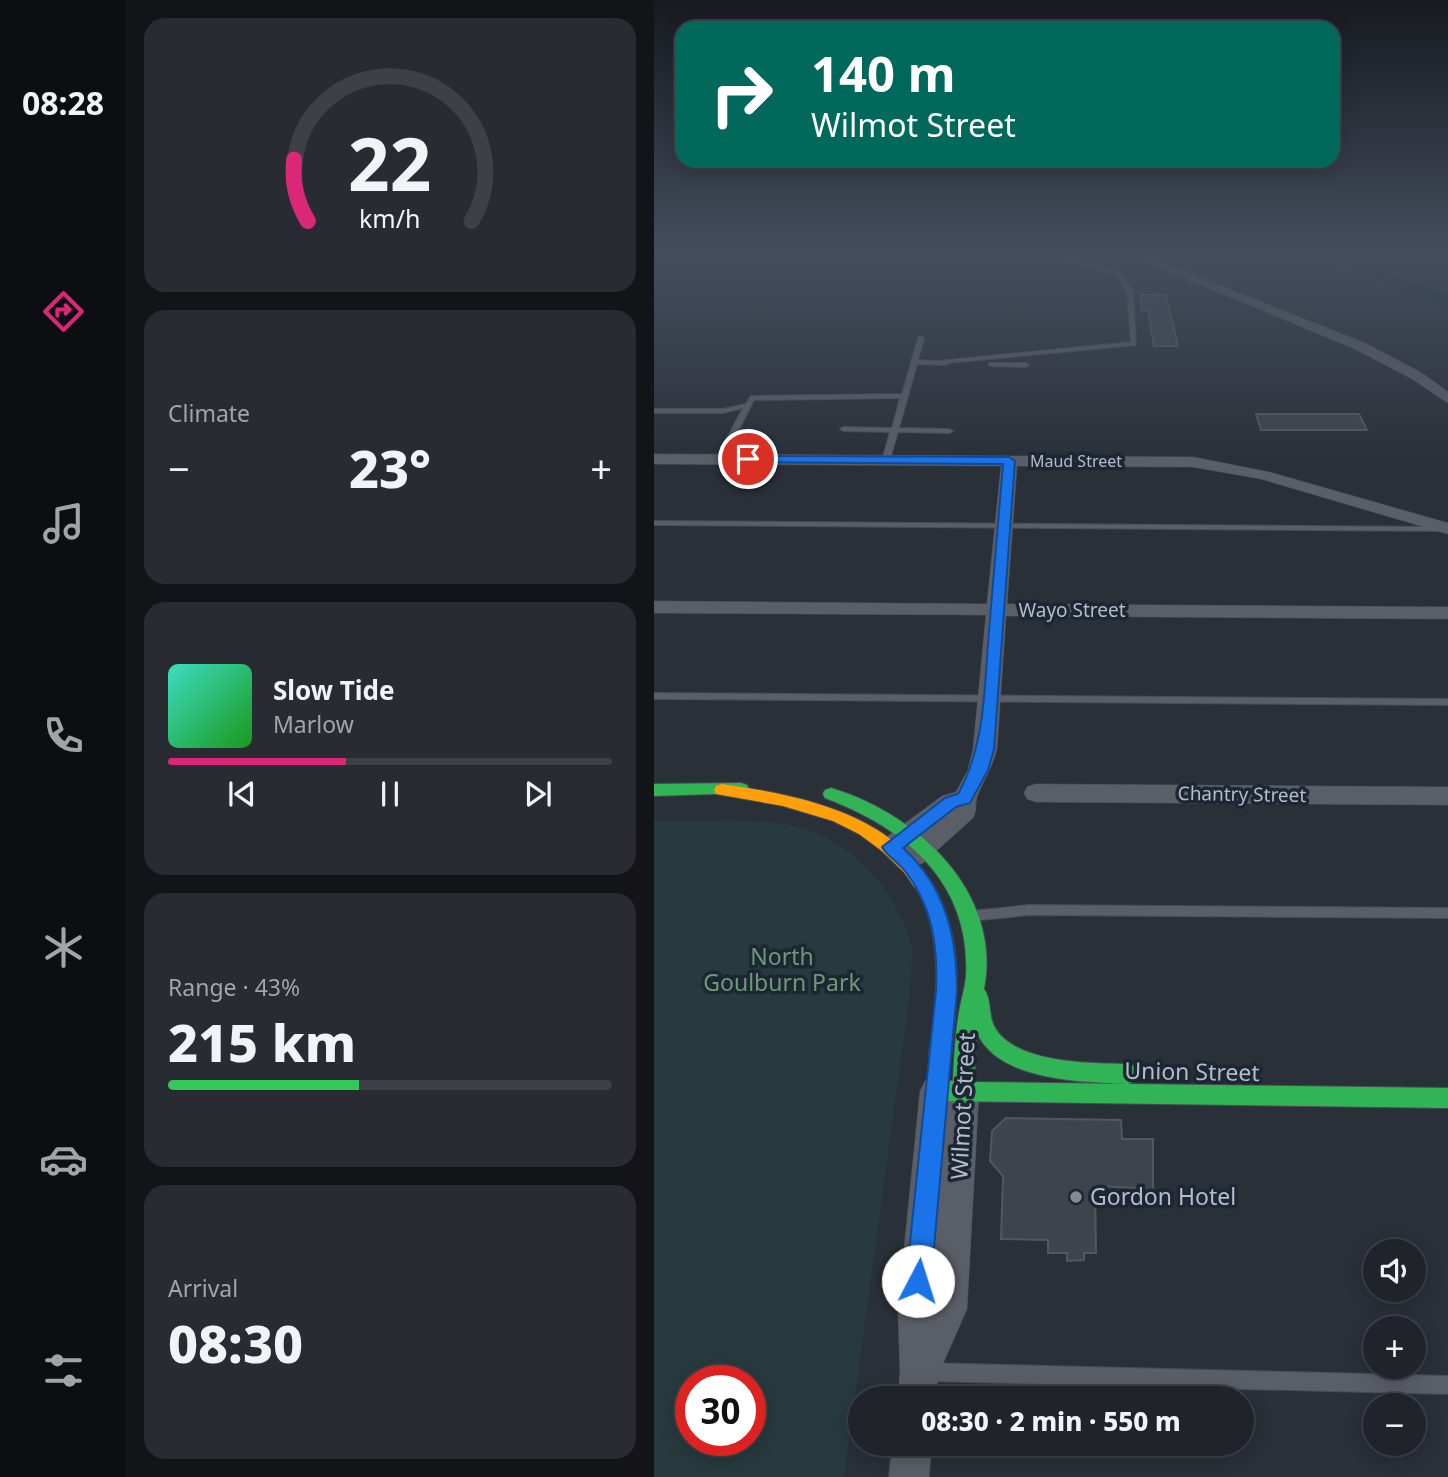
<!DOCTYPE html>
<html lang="en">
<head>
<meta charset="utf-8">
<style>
	:root { --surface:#20242a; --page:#282c32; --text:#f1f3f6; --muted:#a2a4a8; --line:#3d4147; --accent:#db2777 }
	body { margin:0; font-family:"Noto Sans",sans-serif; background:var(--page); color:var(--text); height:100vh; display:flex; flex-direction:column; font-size:26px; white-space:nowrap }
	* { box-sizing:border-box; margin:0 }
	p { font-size:23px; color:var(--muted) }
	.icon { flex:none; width:38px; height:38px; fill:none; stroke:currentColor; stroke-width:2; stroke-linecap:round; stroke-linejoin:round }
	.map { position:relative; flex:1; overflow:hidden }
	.details { display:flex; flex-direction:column; gap:18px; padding:18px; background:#121417; width:528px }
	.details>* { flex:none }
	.top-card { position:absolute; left:21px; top:21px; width:665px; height:147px; border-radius:21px; box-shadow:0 4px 18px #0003,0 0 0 2px var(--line); background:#00695c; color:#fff; overflow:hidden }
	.tools { position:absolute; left:709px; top:1239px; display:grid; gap:14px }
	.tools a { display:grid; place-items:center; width:63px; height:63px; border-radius:50%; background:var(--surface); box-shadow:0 4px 18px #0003,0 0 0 2px var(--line); font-size:35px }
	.speed { position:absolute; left:21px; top:1365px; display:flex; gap:14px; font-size:35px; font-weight:700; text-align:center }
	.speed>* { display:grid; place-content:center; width:91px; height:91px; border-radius:50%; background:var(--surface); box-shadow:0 4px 18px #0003,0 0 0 2px var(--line); line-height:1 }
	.speed .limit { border:10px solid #d22; background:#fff; color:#111 }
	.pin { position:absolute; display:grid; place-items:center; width:60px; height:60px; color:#fff; margin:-30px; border:4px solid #fff; border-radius:50%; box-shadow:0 2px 7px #0007 }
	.me { position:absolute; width:77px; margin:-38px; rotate:5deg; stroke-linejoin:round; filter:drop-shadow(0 0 5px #0008) }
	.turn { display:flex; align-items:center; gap:24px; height:147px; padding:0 21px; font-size:32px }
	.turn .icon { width:91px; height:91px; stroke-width:2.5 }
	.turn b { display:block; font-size:49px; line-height:60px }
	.big { font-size:52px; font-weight:800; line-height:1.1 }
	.details .widget { flex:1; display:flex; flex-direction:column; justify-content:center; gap:10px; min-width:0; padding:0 24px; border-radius:21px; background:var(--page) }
	.details .dial { align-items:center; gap:0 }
	.dial svg { height:182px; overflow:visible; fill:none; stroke:var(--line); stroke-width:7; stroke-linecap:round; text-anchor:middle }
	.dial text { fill:var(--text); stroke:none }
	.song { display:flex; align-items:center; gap:21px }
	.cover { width:84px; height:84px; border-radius:10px; background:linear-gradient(135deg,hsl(170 70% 55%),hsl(120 70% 35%)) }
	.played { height:7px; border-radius:4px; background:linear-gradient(90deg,var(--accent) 40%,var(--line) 40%) }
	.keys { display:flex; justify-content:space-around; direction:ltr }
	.heat { display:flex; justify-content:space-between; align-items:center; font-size:38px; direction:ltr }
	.charge { height:10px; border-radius:5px; background:linear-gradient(90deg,#34c759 43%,var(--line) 0) }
	.trip { position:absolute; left:194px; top:1386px; width:406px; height:70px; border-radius:35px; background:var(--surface); box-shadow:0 4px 18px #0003,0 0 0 2px var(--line); font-weight:800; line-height:70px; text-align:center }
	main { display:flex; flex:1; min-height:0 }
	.dock { display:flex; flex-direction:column; width:126px; justify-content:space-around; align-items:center; background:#0d0e11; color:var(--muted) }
	.dock .icon { width:49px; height:49px }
	.dock .active { color:var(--accent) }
	.dock b { font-size:32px; color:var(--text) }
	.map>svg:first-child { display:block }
	.green { fill:#273a3e; fill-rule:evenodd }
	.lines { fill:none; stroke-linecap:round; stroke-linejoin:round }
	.river { fill:#19273c; fill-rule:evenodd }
	.building { fill:#3f444c; stroke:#52575f; stroke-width:2 }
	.lane-casing { stroke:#484c55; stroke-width:2 }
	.street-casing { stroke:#484c55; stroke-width:1 }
	.fast-casing { stroke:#484c55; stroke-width:2 }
	.slow-casing { stroke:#484c55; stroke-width:2 }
	.jam-casing { stroke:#484c55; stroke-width:2 }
	.lane { fill:#5a5e66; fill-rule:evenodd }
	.street { fill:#5a5e66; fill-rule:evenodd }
	.fast { fill:#30b455; fill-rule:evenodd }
	.slow { fill:#ff9f0a; fill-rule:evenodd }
	.jam { fill:#e5322d; fill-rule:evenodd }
	.route { fill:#1a73e8; stroke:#114b97; stroke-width:2 }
	.poi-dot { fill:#848b96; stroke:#1d2633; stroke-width:2.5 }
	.labels { text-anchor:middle; stroke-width:7; stroke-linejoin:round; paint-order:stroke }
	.far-street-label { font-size:16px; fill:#b4bcc9; stroke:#1d2633 }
	.street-label { font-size:19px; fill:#b4bcc9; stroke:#1d2633 }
	.near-park-label { font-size:23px; fill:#6b9a76; stroke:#1d2633 }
	.near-street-label { font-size:23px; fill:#b4bcc9; stroke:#1d2633 }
	.near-poi-label { font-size:23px; fill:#b4bcc9; stroke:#1d2633; text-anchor:start }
</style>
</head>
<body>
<main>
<nav class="dock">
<b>08:28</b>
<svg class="icon active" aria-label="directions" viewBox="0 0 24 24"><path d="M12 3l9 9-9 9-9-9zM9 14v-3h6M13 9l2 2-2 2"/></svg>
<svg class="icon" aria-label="music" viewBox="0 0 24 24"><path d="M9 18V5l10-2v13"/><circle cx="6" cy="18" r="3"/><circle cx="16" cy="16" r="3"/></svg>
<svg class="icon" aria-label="phone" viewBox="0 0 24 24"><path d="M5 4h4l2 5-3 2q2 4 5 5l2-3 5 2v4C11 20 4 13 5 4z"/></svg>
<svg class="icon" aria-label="climate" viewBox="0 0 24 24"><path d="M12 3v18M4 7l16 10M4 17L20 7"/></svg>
<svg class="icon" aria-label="car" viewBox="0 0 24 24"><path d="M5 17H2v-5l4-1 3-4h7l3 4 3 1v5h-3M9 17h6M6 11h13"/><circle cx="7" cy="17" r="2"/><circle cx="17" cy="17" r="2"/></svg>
<svg class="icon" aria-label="filters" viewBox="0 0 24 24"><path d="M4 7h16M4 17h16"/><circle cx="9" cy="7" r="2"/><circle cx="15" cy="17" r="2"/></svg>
</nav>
<section class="details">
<div class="widget dial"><svg viewBox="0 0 100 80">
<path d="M14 69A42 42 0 1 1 86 69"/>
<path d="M14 69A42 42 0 0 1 8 42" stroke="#db2777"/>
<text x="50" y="56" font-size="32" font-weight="700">22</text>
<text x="50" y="72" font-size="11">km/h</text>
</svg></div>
<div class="widget"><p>Climate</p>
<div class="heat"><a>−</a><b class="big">23°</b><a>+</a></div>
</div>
<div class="widget">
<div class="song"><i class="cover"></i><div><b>Slow Tide</b><p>Marlow</p></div></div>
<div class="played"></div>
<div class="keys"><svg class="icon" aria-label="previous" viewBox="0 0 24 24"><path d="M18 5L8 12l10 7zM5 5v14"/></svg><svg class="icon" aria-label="pause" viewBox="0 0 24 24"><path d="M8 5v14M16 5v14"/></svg><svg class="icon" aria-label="next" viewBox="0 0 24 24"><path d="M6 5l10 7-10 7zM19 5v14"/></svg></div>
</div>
<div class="widget"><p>Range · 43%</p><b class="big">215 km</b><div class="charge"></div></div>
<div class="widget"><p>Arrival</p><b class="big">08:30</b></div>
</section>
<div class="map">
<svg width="794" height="1477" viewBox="0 0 794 1477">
	<rect width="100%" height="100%" fill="#2a3038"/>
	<!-- green -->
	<path class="green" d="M0,821C40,822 83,819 123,823C188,830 240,882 257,945C260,959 256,978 256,992L190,1477H0ZM37,1381H96V1440H37Z"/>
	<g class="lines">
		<!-- river -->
		<polygon class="river" points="665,256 687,256 794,296 794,307 667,259"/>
	</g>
	<!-- building -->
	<g class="building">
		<polygon points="486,294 512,295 524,346 500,346 494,311 488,311"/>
		<polygon points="602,414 705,414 713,430 607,430"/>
		<polygon points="352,1118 467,1120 468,1139 499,1139 499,1198 481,1198 481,1188 441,1186 442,1253 430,1253 430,1260 413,1261 413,1253 394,1253 394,1240 347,1239 349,1176 336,1161 338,1131"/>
	</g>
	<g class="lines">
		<defs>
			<g id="lane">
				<polygon points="401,256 407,256 468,274 479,292 482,345 295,363 292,365 263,364 245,428 295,429 299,431 295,433 244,432 235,462 228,460 236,432 190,431 186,429 190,427 238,428 246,398 100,400 70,459 66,461 62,459 89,408 69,413 0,413 0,409 69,409 92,404 96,397 98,396 248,394 264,338 267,336 270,338 264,360 284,361 477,342 473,292 464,276 401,257"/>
				<polygon points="335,363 372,363 375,365 372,367 337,366 335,365"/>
				<polygon points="0,521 788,527 792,529 788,531 0,525"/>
				<polygon points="0,693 794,699 794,705 0,699"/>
				<polygon points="375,905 794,908 794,918 375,915 317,921 313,920 311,916 313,912 317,911"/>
				<polygon points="271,1363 794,1376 794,1394 271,1381 265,1378 262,1372 265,1366"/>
			</g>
			<g id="street">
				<polygon points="477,256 492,256 711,343 768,373 794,392 794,403 758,379 701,349"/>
				<path d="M0,454L539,457L615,472L794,523V534L607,479L539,467L363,466L353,604L794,607V619L352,616L343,749C338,768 330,779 323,797C321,804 323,811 319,818L269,863L260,866L251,863L247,856L250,850L243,852L234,850L230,843L234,836L288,796L302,792L314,770L319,749L332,615L0,613V601L333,604L347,466L0,464Z"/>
				<polygon points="382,784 794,787 794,805 382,802 373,799 370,793 373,787"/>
				<polygon points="282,1077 293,1081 296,1086 298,1081 309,1077 320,1081 325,1091 313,1309 284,1375 282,1398 244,1398 246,1372 244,1309 266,1091 271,1081"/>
				<polygon points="238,1444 278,1444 275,1477 235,1477"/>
			</g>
			<g id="fast">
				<polygon points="87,783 93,785 95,789 93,793 0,796 0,784"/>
				<path d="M177,788C262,813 349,892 330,989C338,1000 334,1014 340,1026C360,1064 437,1063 474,1064L482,1067L485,1074L482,1081L474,1084L794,1088V1108L282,1101L274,1098L271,1091L279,1048L286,1046L293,1048L297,1055L294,1081H299C300,1058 301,1035 305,1012C307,1000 311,988 312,976C317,882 251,828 171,798L169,794L171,790ZM323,1033C345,1081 427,1082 473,1084L320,1082Z"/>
			</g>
			<path id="slow" d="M68,784C150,796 242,814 284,894L281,899L275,901L269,899L250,872L228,851L205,834L179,821L129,806L62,794L60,790L62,786Z"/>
			<path id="jam" d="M275,887L281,889C310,942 304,997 297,1055L293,1062L286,1064L279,1062L275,1055C283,999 290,946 266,894L269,889Z"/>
		</defs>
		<!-- lane casing -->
		<use href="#lane" class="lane-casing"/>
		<!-- street casing -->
		<use href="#street" class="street-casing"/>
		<!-- fast casing -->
		<use href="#fast" class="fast-casing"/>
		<!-- slow casing -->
		<use href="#slow" class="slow-casing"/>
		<!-- jam casing -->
		<use href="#jam" class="jam-casing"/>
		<!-- lane -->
		<use href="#lane" class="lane"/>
		<!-- street -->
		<use href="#street" class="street"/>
		<!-- fast -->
		<use href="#fast" class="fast"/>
		<!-- slow -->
		<use href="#slow" class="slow"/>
		<!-- jam -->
		<use href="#jam" class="jam"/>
	</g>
	<!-- sky -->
	<linearGradient id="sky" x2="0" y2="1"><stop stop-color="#171a1f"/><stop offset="0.55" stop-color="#444e5e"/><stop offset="1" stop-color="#444e5e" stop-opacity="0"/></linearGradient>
	<rect width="794" height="462" fill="url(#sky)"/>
	<!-- route -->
	<path class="route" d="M94,456L355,457L361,461L340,749L334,770L316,803L302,807L249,848C291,886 303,936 303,991L277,1281L273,1290L264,1294L255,1290L252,1281L282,991C284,947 279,907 251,871C244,862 234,857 228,847L291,798L304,794C332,744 330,688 335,631C340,576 344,520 349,464L90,462L88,459Z"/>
	<!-- markers -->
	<circle class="poi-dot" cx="422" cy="1197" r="7"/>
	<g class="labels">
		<!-- far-street labels -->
		<g class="far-street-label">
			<text x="422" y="467">Maud Street</text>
		</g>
		<!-- street labels -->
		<g class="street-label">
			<text x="418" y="617">Wayo Street</text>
			<text transform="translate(588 794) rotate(1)" y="7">Chantry Street</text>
		</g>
		<!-- near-park labels -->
		<g class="near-park-label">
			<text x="128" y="965">North<tspan x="128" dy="26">Goulburn Park</tspan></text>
		</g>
		<!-- near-street labels -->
		<g class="near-street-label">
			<text transform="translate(538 1072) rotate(1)" y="8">Union Street</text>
			<text transform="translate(309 1106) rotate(-87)" y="8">Wilmot Street</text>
		</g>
		<!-- near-poi labels -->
		<g class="near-poi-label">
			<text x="436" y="1205">Gordon Hotel</text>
		</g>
	</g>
</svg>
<div class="tools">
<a><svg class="icon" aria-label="sound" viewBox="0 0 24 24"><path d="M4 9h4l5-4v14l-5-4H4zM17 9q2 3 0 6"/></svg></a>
<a>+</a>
<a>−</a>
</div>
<div class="speed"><div class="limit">30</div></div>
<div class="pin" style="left:94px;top:459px;background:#d93025"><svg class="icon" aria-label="arrive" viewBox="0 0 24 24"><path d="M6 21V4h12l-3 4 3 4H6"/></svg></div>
<svg class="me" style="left:264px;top:1281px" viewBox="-20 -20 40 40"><circle r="19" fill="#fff"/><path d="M0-13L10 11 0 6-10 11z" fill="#1a73e8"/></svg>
<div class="trip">08:30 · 2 min · 550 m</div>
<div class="top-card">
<div class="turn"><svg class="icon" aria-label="right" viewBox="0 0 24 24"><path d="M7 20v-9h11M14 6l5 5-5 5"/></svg><div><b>140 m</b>Wilmot Street</div></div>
</div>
</div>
</main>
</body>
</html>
